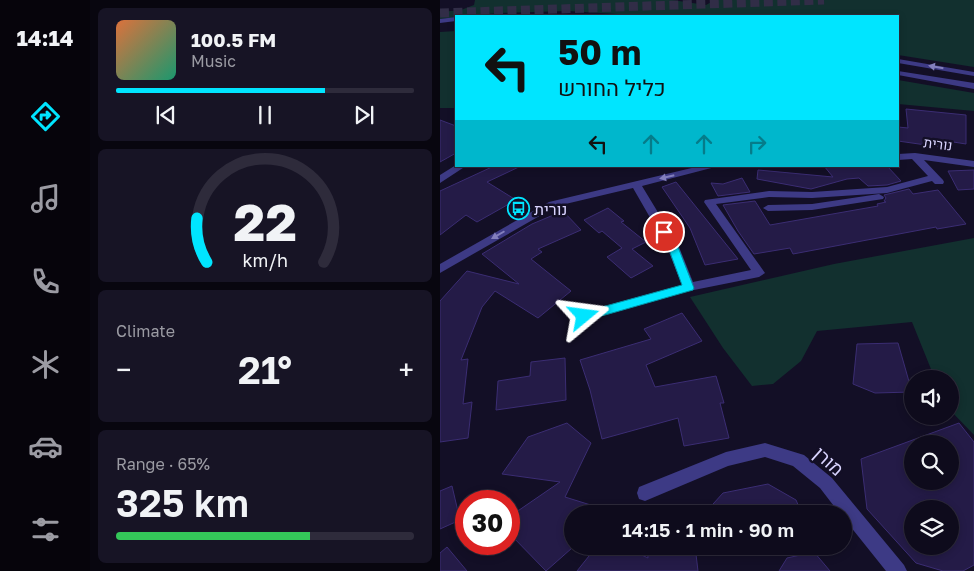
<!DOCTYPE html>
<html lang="en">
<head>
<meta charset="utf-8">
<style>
	:root { --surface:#0e0b1c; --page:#171425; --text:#f1f3f6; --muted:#9b9ba3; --line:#2e2b3b; --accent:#00e5ff }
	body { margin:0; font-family:"Golos Text",Heebo,sans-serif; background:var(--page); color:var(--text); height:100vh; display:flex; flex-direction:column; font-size:19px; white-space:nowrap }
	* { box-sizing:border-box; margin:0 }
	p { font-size:16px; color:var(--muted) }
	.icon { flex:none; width:28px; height:28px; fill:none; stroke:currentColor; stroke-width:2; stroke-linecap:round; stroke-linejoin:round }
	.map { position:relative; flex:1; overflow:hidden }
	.sheet { display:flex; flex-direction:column; gap:8px; padding:8px; background:#08060f; width:350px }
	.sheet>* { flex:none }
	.hud { position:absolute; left:15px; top:15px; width:444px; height:152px; border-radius:0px; box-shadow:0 2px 8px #0003,0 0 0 1px var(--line); background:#00e5ff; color:#111; overflow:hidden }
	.controls { position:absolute; left:464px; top:370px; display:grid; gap:10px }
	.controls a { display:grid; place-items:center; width:55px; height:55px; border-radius:50%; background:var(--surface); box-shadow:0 2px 8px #0003,0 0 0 1px var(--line); font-size:25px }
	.speed { position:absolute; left:15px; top:490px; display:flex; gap:10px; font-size:25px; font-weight:700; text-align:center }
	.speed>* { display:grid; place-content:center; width:65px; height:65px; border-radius:50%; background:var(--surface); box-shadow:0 2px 8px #0003,0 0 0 1px var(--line); line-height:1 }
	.speed .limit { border:8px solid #d22; background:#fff; color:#111 }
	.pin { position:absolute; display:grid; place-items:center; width:42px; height:42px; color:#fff; margin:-21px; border:2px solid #fff; border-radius:50%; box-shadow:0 1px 5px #0007 }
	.me { position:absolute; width:55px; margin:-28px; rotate:74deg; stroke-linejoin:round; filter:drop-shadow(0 0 4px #0008) }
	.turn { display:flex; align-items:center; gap:18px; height:105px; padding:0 20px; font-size:22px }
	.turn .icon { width:65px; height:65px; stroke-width:2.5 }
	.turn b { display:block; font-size:35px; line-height:42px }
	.lanes { display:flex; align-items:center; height:48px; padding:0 20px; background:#0003; justify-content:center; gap:25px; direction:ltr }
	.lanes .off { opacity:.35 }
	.big { font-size:38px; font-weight:600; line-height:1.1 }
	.sheet .card { flex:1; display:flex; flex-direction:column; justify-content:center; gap:8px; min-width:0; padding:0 18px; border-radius:8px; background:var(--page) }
	.sheet .dial { align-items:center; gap:0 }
	.dial svg { height:130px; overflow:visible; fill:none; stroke:var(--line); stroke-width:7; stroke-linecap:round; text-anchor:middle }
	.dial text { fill:var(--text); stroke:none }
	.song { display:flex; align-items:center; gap:15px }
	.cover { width:60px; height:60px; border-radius:8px; background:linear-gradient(135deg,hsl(20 70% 55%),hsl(160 70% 35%)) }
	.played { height:5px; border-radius:2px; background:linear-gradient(90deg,var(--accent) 70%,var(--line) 70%) }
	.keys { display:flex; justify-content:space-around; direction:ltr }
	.heat { display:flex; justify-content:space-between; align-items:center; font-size:28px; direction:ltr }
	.charge { height:8px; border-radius:4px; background:linear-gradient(90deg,#34c759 65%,var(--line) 0) }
	.trip { position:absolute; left:124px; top:505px; width:288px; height:50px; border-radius:25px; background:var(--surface); box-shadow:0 2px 8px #0003,0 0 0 1px var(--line); font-weight:600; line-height:50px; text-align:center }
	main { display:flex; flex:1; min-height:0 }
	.menu { display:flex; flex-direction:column; width:90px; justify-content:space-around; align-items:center; background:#06040b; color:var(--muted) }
	.menu .icon { width:35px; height:35px }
	.menu .on { color:var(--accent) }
	.menu b { font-size:22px; color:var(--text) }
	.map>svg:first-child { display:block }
	.green { fill:#12302f }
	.building { fill:#241b47; stroke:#3b2d73; fill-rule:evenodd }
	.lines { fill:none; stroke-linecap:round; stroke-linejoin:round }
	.highway-tunnel { stroke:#312d47; stroke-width:9; stroke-dasharray:9 4.5; stroke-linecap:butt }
	.minor { fill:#3d3a85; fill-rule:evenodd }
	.oneway { fill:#837fbc }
	.route { fill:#00e5ff; stroke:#0095a6 }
	.labels { text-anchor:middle; stroke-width:5; stroke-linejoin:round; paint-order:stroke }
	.far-street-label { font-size:14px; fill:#d9d4ff; stroke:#130f26 }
	.poi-label { font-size:16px; fill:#d9d4ff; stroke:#130f26; text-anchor:start }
	.near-street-label { font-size:19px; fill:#d9d4ff; stroke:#130f26 }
</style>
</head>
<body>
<main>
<nav class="menu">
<b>14:14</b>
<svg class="icon on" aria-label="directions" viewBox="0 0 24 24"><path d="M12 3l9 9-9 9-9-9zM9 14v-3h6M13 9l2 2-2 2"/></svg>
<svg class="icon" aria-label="music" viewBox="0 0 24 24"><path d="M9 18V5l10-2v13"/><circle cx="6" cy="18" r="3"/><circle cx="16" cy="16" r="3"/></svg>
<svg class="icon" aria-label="phone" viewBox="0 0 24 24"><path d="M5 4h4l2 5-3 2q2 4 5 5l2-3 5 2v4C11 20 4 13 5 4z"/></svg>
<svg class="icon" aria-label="climate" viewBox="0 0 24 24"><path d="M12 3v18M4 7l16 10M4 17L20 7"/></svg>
<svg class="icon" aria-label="car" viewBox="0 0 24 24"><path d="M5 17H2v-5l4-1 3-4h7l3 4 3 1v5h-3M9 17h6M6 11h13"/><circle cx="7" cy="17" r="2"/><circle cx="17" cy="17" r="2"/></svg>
<svg class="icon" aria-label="filters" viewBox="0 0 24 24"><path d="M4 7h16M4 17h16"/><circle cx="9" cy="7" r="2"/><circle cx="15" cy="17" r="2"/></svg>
</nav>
<section class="sheet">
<div class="card">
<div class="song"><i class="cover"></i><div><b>100.5 FM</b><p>Music</p></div></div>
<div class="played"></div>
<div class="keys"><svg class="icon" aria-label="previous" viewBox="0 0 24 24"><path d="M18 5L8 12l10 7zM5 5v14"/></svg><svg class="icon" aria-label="pause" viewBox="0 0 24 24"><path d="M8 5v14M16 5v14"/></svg><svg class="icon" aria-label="next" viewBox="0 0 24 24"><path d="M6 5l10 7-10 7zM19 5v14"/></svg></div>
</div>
<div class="card dial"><svg viewBox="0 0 100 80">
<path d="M14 69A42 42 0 1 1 86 69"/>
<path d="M14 69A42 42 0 0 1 8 42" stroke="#00e5ff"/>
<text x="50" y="56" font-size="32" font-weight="700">22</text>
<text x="50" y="72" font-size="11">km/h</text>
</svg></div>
<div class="card"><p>Climate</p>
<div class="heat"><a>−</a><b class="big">21°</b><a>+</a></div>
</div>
<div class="card"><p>Range · 65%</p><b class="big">325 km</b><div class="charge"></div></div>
</section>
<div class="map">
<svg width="534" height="571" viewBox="0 0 534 571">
	<rect width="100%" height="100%" fill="#130f26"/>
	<!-- green -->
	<g class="green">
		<polygon points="35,0 232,0 266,5 275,0 534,0 534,67 458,55 458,16 210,16 128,11 58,13 0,19 0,12 21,10 34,5"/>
		<polygon points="16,31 16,108 0,108 0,32"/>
		<polygon points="458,80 534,93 534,111 458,104"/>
		<polygon points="534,238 534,435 510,410 510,379 495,379 472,322 377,331 361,361 333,384 312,386 283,348 250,297 394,264"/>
	</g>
	<!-- building -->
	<g class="building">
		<polygon points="466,109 526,115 526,144 507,141 507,148 458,141 458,127 468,128"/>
		<polygon points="0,120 16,126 16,153 0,162"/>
		<polygon points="54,166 81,166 47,182 76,200 37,222 26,215 0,235 0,191"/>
		<polygon points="384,166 447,166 461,181 447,185 428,186 419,178 407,179 371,189 317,179 318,170 393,177"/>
		<polygon points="534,170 534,189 518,190 508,171"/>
		<polygon points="302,178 310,192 278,196 271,183 283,184"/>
		<polygon points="236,182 298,259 265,265 250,228 222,187"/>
		<polygon points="469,189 473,194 498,190 526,224 497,229 496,227 353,254 350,248 314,254 298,231 283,205 315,201 330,225 438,206 437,204 446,202 444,201 446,198 444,195"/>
		<polygon points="168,208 184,221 181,222 206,242 192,249 213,266 191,278 167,257 182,248 162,231 159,233 144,220"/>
		<polygon points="123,211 141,230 98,249 102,252 91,259 131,291 98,318 55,291 42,307 21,360 28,359 23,404 32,402 28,438 0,442 0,301 27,271 79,284 42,254 92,224"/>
		<polygon points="242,313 262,341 206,365 215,387 276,376 284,403 280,403 289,438 244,446 238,418 162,439 150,390 140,360 211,339 204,329"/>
		<polygon points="458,343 472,392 435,393 413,384 417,344"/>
		<polygon points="125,358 126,400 56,410 58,381 90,376 91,362"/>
		<polygon points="127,423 151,443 125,497 170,511 169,514 132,514 132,548 106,571 69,533 69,517 120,482 62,474 88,437"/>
		<path d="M519,423L534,442V565L523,571H503L476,563L427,509L421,459ZM472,444H510V481H472ZM472,509H510V546H472Z"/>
		<polygon points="328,484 356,500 362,514 264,514 283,493"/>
		<polygon points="12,486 20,520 0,529 0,491"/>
		<polygon points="157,546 183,546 208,558 207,546 255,546 258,571 137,571"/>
		<polygon points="7,547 27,571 0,571 0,553"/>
		<polygon points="374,552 390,571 339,571 347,558"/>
	</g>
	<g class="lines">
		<!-- highway-tunnel -->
		<polyline class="highway-tunnel" points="0,13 384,0"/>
		<!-- minor -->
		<g class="minor">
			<polygon points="49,14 134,14 138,16 45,16"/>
			<polygon points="16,17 16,21 0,23 0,19"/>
			<polygon points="458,59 534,72 534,76 458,63"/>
			<polygon points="458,71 534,83 534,89 458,75"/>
			<polygon points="475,153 534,161 534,167 484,160 503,180 504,182 503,184 495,184 492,181 447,193 372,198 329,197 276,204 325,273 319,277 249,291 144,321 139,319 137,316 139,313 242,285 227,247 193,188 117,206 0,273 0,264 109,202 260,166 279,166 202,186 239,247 253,282 311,270 264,202 265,200 329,191 372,192 447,187 488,176 472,159 458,160 458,154"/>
			<polygon points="16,165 16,166 26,166 0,183 0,175"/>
			<polygon points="439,194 444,197 443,199 372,210 328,211 323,208 328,205 372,204"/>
			<polygon points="325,443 364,455 392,478 464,565 467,571 446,571 402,516 402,514 400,514 380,488 353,466 325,457 288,466 205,501 199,499 197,493 199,487 286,452"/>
		</g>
	</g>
	<!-- one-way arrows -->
	<defs><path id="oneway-solid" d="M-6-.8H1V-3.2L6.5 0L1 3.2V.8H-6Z" transform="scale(1.25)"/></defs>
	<g class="oneway">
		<use href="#oneway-solid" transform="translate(496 67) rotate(-170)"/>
		<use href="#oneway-solid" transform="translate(227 177) rotate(167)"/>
		<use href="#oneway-solid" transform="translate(58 235) rotate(150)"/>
	</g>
	<!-- route -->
	<polygon class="route" points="224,228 227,229 238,247 254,288 253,290 144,321 140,319 138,316 140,313 242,285 228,247 219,232"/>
	<!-- icons -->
	<defs>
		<symbol id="bus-ring" viewBox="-11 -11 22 22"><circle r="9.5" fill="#130f26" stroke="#00e5ff" stroke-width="1.5"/><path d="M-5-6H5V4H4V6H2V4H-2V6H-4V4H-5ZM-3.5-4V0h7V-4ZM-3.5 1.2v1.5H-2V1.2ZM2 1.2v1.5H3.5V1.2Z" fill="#00e5ff"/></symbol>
	</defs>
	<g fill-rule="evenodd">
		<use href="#bus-ring" x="66" y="196" width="25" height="25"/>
	</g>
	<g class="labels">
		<!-- far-street labels -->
		<g class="far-street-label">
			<text transform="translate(498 144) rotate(7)" y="5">נורית</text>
		</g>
		<!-- poi labels -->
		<g class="poi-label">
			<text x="94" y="215">נורית</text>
		</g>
		<!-- near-street labels -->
		<g class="near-street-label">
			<text transform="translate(389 461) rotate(42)" y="7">מורן</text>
		</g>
	</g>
</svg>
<div class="controls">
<a><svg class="icon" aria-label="sound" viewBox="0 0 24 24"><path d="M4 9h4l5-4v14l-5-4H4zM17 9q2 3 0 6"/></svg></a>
<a><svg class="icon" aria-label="search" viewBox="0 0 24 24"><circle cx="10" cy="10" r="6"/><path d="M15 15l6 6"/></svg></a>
<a><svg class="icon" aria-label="layers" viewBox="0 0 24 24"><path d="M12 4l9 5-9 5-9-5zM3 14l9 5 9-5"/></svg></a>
</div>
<div class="speed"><div class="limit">30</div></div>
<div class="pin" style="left:224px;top:232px;background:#d93025"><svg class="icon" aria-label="arrive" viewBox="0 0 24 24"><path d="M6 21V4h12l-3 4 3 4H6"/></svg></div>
<svg class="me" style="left:144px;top:316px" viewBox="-20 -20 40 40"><path d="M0-17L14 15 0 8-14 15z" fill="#00e5ff" stroke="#fff" stroke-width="4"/></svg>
<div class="trip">14:15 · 1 min · 90 m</div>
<div class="hud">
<div class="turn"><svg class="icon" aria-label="left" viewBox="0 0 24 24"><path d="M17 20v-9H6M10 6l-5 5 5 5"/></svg><div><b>50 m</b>כליל החורש</div></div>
<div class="lanes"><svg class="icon" aria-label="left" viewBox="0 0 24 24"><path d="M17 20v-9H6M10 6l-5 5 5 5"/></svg><svg class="icon off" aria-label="ahead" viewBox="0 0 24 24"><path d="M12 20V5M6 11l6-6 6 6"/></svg><svg class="icon off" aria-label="ahead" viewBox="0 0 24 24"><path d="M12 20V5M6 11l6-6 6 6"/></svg><svg class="icon off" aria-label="right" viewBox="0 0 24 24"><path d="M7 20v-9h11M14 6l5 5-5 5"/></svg></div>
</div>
</div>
</main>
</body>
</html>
